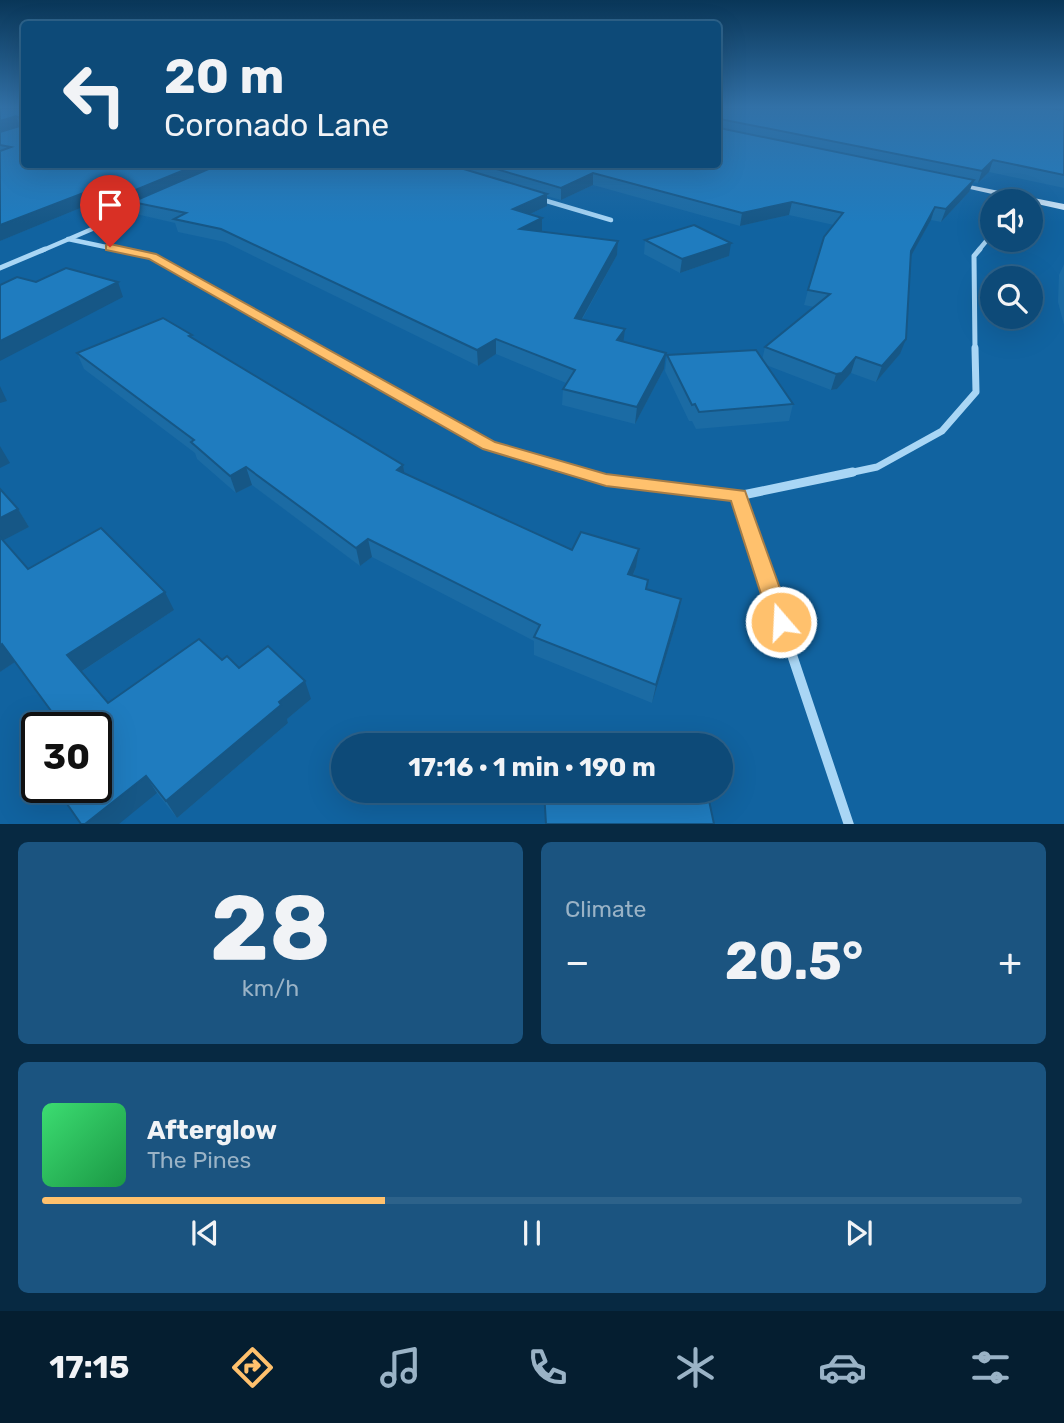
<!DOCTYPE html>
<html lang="en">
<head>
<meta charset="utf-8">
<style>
	:root { --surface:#0d4a78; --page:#1b5480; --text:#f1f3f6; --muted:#9ab3c6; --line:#2d628a; --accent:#ffc16d }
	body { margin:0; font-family:Rubik,sans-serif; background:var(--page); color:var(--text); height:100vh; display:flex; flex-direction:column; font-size:26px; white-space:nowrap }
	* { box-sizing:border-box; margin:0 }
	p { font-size:23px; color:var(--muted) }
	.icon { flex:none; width:38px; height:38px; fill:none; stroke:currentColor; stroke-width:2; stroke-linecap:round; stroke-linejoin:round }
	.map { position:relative; height:824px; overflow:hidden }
	.sheet { display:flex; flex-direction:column; gap:18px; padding:18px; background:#072942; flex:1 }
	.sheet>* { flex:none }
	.banner { position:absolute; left:21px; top:21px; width:700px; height:147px; border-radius:7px; box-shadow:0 7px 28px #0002,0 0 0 2px var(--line); background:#0d4a78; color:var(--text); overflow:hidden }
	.buttons { position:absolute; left:980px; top:189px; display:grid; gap:14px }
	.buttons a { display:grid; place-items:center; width:63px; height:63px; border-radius:50%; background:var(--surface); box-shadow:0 7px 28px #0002,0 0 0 2px var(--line); font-size:35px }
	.speed { position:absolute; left:21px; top:712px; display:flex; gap:14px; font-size:35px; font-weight:700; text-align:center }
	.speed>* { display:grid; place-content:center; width:91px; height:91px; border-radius:50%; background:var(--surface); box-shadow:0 7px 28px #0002,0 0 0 2px var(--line); line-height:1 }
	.speed .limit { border:4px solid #111; border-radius:10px; background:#fff; color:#111 }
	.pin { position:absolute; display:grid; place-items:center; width:60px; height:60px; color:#fff; margin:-72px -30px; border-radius:50% 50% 50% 0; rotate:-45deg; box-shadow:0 0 7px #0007 }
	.pin .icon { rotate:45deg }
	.me { position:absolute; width:77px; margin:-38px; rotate:341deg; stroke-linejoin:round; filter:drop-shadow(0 0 5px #0008) }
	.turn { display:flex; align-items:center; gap:24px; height:147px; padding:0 28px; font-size:32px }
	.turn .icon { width:91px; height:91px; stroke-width:2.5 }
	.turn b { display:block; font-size:49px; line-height:60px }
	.big { font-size:52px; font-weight:700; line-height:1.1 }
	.sheet .card { flex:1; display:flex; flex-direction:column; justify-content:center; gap:10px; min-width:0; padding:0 24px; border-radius:10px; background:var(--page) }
	.sheet .dial { align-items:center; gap:0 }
	.dial b { font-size:91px; line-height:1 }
	.song { display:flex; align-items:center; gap:21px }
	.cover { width:84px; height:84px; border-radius:10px; background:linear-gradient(135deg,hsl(140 70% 55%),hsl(140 70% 35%)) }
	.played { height:7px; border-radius:4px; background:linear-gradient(90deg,var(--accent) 35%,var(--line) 35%) }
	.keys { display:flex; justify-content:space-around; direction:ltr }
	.heat { display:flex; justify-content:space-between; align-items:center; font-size:38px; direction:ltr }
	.sheet .tiles { flex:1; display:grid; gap:18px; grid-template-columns:1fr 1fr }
	.card:last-child { grid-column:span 2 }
	.trip { position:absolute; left:331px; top:733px; width:402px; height:70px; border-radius:35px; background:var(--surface); box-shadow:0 7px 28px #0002,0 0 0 2px var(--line); font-weight:700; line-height:70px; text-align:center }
	.menu { display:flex; height:112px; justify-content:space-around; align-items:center; background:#051e30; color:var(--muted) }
	.menu .icon { width:49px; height:49px }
	.menu .active { color:var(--accent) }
	.menu b { font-size:32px; color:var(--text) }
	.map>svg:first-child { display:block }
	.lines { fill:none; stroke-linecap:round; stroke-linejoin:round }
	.street-far4 { stroke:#a9d6f5; stroke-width:4.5 }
	.street-far3 { stroke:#a9d6f5; stroke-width:5 }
	.street-far2 { stroke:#a9d6f5; stroke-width:7 }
	.street-far1 { stroke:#a9d6f5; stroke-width:9 }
	.street { stroke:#a9d6f5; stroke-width:10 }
	.secondary { fill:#daeefe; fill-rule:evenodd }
	.wall { fill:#1b6ba4 }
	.shaded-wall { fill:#165786 }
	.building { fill:#1f7cbf; stroke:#165786; stroke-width:2 }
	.route { fill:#ffc16d; stroke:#a67d47; stroke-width:2 }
</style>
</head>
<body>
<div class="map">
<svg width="1064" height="825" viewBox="0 0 1064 825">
	<rect width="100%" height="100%" fill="#1163a0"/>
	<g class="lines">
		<!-- street-far4 -->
		<g class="street-far4">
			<polyline points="540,199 611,220"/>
			<polyline points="68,239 125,251"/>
			<polyline points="41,251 141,208"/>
			<polyline points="978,251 992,234"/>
		</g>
		<!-- street-far3 -->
		<g class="street-far3">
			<polyline points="117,249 152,256 318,350"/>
			<polyline points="0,268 45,249"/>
			<polyline points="975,350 974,256 980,249"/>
		</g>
		<!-- street-far2 -->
		<g class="street-far2">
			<polyline points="315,348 489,446 585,474"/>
			<polyline points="844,474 877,467 942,431 976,392 975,348"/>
		</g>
		<!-- street-far1 -->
		<g class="street-far1">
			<polyline points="579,472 606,480 738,496 853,472"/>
			<polyline points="738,496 783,630"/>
		</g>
		<!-- street -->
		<polyline class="street" points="783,628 849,825"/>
		<!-- secondary -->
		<polygon class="secondary" points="949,181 1064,204 1064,210 952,185 948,183"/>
	</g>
	<!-- wall -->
	<g class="wall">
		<polygon points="0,108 24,108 24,164 718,164 718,108 1064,110 1064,188 989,172 978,183 973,182 969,192 941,222 931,220 910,257 900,354 876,382 851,373 837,389 831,390 766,365 793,404 789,421 696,429 692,421 689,421 665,371 667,355 762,360 765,347 814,307 804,305 808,290 834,225 789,215 740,226 593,185 561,200 547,196 547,206 530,214 542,231 541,232 618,241 617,255 582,320 623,342 664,369 635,424 562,405 563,389 566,383 496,354 478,366 225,242 178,232 175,223 136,214 133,205 120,211 90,204 0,241"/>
		<polygon points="645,240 729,256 680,273 644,254"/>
		<polygon points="1064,264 1064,325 1058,302 1059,275"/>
		<polygon points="194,339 403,465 404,473 572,550 639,549 636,567 633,576 648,580 647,589 681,599 678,617 652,703 534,655 534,641 372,557 360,566 252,485 236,493 197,459 195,453 84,369 77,353"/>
		<polygon points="0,489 18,509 29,527 3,540 28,569 174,610 81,672 108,703 222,660 311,699 287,719 288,723 177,818 157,793 57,719 15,662 0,672"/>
	</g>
	<!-- shaded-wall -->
	<g class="shaded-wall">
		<polygon points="16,116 20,126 0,133 0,121"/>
		<polygon points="993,160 989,172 978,183 982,171"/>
		<polygon points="199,164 230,164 132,202 133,205 120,211 116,198"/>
		<polygon points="593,173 593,185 561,200 561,188"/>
		<polygon points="974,180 969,192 941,222 946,209"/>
		<polygon points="86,192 90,204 0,241 0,225"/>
		<polygon points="547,194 547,206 513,222 513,209"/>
		<polygon points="792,202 789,215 740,226 742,213"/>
		<polygon points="935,207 931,220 906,265 911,251"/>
		<polygon points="542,218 542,231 520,243 520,229"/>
		<polygon points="618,241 617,255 574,333 575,318"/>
		<polygon points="731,243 729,256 680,273 682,259"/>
		<polygon points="118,282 123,297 0,361 0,341"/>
		<polygon points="625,329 623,345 617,340"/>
		<polygon points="496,339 496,354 478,366 477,350"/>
		<polygon points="906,339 900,354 876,382 882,366"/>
		<polygon points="666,353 664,369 635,424 637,407"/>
		<polygon points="856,357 851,373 837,389 831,390 836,374"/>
		<polygon points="0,386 7,401 0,403"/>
		<polygon points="0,446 10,463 0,468"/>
		<polygon points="403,465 406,483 397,470"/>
		<polygon points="246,467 252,485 236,493 230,476"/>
		<polygon points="18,509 29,527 0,542 0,518"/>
		<polygon points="368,539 372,557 360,566 356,548"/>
		<polygon points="639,549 636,567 626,592 628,574"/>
		<polygon points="165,592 174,610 79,673 67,655"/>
		<polygon points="681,599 678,617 652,703 656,685"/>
		<polygon points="2,644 15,662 0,672 0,646"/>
		<polygon points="305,681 311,699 287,719 288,723 177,818 166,801 279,702"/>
		<polygon points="146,776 157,793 119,824 85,824"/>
	</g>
	<!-- building -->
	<g class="building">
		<polygon points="0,108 24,108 24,164 199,164 116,198 86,192 0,225 0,151 11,147 0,145 0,132 20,126 22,119 16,116 0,121"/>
		<polygon points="718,108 1046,108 1064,110 1064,175 993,160 982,171 720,119 718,121"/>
		<polygon points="718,123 719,128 974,180 946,209 935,207 911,251 906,339 882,366 856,357 842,373 836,374 765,347 830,294 808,290 824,237 843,213 792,202 742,213 593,173 561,188 479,164 718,164"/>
		<polygon points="220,164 447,164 547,194 513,209 542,218 520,229 618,241 575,318 625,329 617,340 666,353 637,407 563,389 575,370 496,339 477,350 221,229 174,219 186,213 132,202"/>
		<polygon points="694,225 731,243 682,259 645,240"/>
		<polygon points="66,268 118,282 0,341 0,285 17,277 36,282"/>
		<polygon points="163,318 192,335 189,336 403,465 397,470 572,550 581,532 639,549 628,574 648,580 646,589 681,599 656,685 534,637 540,625 368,539 356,548 246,467 230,476 191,442 194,440 77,353"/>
		<polygon points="756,350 793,404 699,412 695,404 692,405 667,355"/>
		<polygon points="0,489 18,509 0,518"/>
		<polygon points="101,528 165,592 67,655 108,703 199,639 222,660 227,656 239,668 268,646 305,681 279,702 281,705 166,801 146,776 85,824 81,824 56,788 96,788 96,728 44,728 57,719 2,644 0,646 0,537 28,569"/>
		<polygon points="37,733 37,759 24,741"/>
		<polygon points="544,791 707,791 714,824 546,824"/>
	</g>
	<!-- sky -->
	<linearGradient id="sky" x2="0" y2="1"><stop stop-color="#093658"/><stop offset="0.48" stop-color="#3271a7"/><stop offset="1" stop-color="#3271a7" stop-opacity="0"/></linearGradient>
	<rect width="1064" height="223" fill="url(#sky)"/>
	<!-- route -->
	<polygon class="route" points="110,244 156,254 495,442 606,474 745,491 792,622 789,629 781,631 773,629 770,622 731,501 606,486 483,449 149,259 106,250 106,245"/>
</svg>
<div class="buttons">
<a><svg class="icon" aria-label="sound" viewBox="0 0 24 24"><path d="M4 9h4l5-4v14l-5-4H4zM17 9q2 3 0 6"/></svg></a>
<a><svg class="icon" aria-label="search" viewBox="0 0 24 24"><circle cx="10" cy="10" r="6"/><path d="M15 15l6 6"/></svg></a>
</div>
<div class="speed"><div class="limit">30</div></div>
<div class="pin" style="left:110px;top:247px;background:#d93025"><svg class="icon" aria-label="arrive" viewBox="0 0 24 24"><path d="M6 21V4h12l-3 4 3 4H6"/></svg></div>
<svg class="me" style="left:781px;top:622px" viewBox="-20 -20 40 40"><circle r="17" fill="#ffc16d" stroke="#fff" stroke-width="3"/><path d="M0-11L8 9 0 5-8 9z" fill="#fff"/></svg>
<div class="trip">17:16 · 1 min · 190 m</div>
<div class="banner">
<div class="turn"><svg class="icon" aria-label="left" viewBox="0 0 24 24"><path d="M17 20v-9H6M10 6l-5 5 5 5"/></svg><div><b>20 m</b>Coronado Lane</div></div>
</div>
</div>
<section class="sheet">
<div class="tiles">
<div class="card dial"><b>28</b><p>km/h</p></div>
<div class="card"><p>Climate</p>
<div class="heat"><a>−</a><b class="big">20.5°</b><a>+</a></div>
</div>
<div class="card">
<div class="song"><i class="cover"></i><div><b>Afterglow</b><p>The Pines</p></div></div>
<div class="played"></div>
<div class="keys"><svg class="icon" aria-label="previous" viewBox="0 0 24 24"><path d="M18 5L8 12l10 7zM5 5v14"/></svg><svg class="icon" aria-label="pause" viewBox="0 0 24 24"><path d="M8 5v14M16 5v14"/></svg><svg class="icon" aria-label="next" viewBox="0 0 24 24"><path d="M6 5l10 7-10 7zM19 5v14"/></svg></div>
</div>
</div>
</section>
<nav class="menu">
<b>17:15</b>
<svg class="icon active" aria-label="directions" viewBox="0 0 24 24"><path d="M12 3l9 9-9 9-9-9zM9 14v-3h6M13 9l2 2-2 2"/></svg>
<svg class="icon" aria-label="music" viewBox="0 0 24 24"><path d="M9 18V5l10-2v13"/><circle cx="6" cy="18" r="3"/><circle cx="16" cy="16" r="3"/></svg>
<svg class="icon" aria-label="phone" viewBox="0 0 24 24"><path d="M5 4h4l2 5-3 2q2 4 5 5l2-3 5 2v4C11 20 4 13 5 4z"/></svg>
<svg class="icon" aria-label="climate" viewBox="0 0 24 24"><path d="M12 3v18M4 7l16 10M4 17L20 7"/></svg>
<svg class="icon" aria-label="car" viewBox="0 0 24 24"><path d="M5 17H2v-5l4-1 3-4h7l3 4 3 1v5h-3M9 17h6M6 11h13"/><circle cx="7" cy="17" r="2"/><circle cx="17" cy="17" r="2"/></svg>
<svg class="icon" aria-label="filters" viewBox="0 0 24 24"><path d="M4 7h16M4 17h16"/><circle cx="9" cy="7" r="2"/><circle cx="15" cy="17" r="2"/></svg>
</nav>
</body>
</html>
